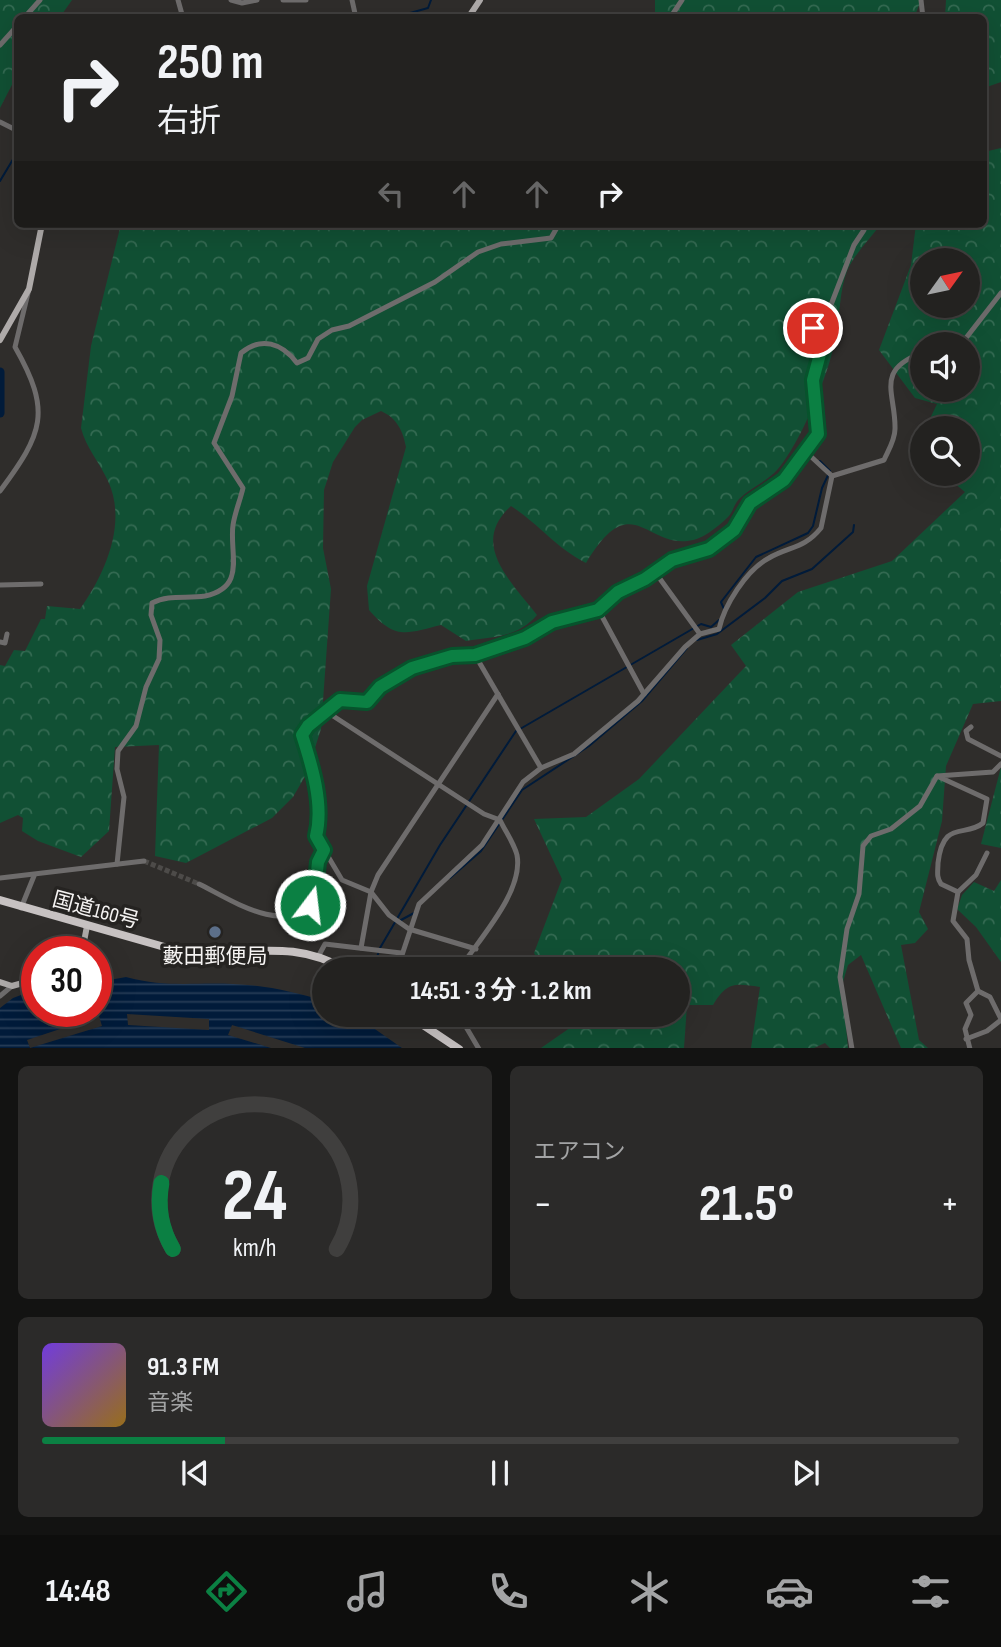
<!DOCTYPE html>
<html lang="ja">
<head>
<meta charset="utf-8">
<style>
	:root { --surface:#232220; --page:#2b2a29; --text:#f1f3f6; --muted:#a3a4a5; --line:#403f3e; --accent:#0b8043 }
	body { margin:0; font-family:"Sofia Sans Condensed","Noto Sans JP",sans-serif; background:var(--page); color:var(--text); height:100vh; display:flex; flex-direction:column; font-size:26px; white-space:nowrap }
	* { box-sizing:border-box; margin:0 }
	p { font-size:23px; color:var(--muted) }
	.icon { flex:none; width:38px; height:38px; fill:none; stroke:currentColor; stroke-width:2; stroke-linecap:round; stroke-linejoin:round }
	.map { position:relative; height:1048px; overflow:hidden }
	.sheet { display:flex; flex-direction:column; gap:18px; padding:18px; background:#131312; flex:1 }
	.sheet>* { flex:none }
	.guide { position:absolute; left:14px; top:14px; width:973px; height:214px; border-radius:10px; box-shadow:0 7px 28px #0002,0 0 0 2px var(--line); background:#232220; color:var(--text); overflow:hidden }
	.needle { width:46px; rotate:57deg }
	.fabs { position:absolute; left:910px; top:248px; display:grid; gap:14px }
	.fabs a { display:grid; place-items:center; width:70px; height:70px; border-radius:50%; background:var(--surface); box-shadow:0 7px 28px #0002,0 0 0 2px var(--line); font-size:35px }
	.speed { position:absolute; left:21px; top:936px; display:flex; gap:14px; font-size:35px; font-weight:700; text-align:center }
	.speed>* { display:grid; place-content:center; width:91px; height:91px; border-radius:50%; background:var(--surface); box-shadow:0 7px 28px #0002,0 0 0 2px var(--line); line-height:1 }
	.speed .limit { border:10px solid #d22; background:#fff; color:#111 }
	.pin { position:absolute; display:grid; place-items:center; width:60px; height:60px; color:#fff; margin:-30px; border:4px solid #fff; border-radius:50%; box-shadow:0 2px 7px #0007 }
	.me { position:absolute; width:77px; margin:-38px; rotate:15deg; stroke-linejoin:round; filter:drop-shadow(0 0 5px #0008) }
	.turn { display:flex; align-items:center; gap:24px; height:147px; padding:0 28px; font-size:32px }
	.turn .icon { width:91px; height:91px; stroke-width:2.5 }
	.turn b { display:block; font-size:49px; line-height:60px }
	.lanes { display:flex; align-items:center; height:66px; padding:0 28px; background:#0003; justify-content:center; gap:35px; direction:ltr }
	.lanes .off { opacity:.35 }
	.big { font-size:52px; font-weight:700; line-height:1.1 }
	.sheet .widget { flex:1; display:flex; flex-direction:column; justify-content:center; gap:10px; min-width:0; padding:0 24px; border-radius:10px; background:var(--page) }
	.sheet .dial { align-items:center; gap:0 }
	.dial svg { height:182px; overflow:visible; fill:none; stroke:var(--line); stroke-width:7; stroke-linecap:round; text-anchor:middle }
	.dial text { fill:var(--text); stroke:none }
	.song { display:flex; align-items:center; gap:21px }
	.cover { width:84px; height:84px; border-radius:10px; background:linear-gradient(135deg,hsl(260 70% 55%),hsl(40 70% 35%)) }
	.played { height:7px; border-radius:4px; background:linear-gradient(90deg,var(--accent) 20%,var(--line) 20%) }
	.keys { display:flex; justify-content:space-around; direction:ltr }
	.heat { display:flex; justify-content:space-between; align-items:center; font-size:38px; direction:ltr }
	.sheet .tiles { flex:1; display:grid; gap:18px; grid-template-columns:1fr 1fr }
	.widget:last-child { grid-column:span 2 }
	.trip { position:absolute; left:312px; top:957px; width:378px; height:70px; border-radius:35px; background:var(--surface); box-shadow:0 7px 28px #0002,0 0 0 2px var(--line); font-weight:700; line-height:70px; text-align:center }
	.dock { display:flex; height:112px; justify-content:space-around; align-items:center; background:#0e0e0d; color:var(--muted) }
	.dock .icon { width:49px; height:49px }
	.dock .on { color:var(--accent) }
	.dock b { font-size:32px; color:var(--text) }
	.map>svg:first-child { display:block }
	.forest { fill:url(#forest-crowns); fill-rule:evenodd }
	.water { fill:url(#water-rules) }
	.pier { fill:#2f2d2b }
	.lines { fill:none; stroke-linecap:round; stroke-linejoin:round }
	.stream { stroke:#011b3a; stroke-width:2 }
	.river { stroke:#011b3a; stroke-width:9 }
	.minor-tunnel { stroke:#4d4b49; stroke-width:5; stroke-dasharray:5 2.5; stroke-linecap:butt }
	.minor { stroke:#6e6c6c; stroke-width:5 }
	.major { stroke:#aeaaa9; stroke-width:6 }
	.highway { stroke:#c7c2c2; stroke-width:8 }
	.route-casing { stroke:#07532c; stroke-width:18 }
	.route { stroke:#0b8043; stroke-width:12 }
	.service-dot { fill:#5c6f8a; stroke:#252321; stroke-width:2.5 }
	.labels { text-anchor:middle; stroke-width:7; stroke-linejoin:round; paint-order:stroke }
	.street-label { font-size:21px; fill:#f5f3f2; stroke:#252321 }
	.poi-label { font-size:21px; fill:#f5f3f2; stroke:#252321 }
</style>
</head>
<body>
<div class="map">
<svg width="1001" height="1049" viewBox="0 0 1001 1049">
	<defs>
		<pattern id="forest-crowns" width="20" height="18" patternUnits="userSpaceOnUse" patternTransform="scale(1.75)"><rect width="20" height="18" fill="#115034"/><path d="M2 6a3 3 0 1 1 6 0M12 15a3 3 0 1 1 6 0" fill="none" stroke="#346a52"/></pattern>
		<pattern id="water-rules" width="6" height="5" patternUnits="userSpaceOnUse" patternTransform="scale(1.75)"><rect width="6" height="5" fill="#011b3a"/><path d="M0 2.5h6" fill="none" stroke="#273d57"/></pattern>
	</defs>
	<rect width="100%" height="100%" fill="#2f2d2b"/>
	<!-- forest -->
	<g class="forest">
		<polygon points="0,0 72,0 60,17 18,18 17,75 0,108"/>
		<polygon points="655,0 921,0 914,18 655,17"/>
		<polygon points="946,0 1001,0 1001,82 984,88 984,18 945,17"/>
		<path d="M1001,148V701L973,704L946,766L942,821L919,912L928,929L915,943L901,945L919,1040L928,1048H901L861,955L848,965L842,985L848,1048H830L825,1043L814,1048H751L760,987C734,983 727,982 713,1005H687L684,1048H541L577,1023L572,1015H677V970L544,969L534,953L562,879L534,819L586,817L639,779L746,666L731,645L798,592L892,561L965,492L943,474H968V429H925L937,404L915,398L879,350L911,265L916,224H984V152ZM922,261H968V306H922ZM922,345H968V390H922Z"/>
		<path d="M121,224H881C870,239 855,253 847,271C839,292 840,318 835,340C829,374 800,444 777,470C766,482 750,488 739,499C734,504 733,512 728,517C720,525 704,538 693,540C646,551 633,485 586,563C555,547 540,525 511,506C469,544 511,581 537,615C517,638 494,636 466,641L441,625C407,633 396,641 369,610L367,586L406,447C403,431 397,418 381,411L362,420L355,427L333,462L324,490L323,548L331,589L321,729L307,773L293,797L272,818L186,863L155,856L159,745L115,747L109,831L81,857L38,841L22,831L23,818L18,815L0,823V665L5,666L14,650L25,651L41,619H45L47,606L80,609C104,575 128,524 108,481C100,463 86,448 81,428L91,346Z"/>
		<polygon points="1001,767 1001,848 981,844"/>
		<polygon points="1001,880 1001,962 976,927 957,909 962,895 974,882 994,891"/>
	</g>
	<!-- water -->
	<path class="water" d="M126,977C167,988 194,982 233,984C263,985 296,992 324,1001V1015H337L338,1018L348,1015L355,1019L357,1015H367L376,1021L372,1027L402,1048H0V1008L13,998L37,989V1012H96V979L98,982Z"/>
	<!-- pier -->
	<g class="pier">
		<polygon points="127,1014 209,1019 209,1030 128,1025"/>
		<polygon points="99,1016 102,1026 30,1048 27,1040"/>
		<polygon points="232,1025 305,1048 271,1048 228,1035"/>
	</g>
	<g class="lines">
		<!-- stream -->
		<g class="stream">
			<polyline points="392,18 428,8 431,0"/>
			<polyline points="0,181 18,151"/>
			<polyline points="810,453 824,430 822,411"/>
			<polyline points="724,609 721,602 756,557 808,533 813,526 822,488 830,471 820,461"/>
			<polyline points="697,640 717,634 765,598 782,581 812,569 853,532 854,525"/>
			<polyline points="520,729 701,624 711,627 719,620"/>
			<polyline points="450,878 481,851 522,790 589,746 642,701 687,648"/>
			<polyline points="401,920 414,913"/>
			<polyline points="380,948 440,845 516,731"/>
			<polyline points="373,970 378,954"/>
		</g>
		<!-- river -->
		<polyline class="river" points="0,372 0,413"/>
		<!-- minor-tunnel -->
		<polyline class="minor-tunnel" points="144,861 199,884"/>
		<!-- minor -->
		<g class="minor">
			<polyline points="178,0 183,18"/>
			<polyline points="231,0 242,3 257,0"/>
			<polyline points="283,0 306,0"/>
			<polyline points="352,0 356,18"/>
			<polyline points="921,0 923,18"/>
			<polyline points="24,18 40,0"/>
			<polyline points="670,18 682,0"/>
			<polyline points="0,45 18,25"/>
			<polyline points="0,122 18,131"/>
			<polyline points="951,345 966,338 1001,293"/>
			<polyline points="806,452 832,476"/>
			<path d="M0,491C43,433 52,412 15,347L29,289"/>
			<polyline points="655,572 700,634"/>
			<polyline points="0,585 41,584"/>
			<polyline points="598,609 644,694"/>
			<polyline points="0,642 5,643 7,634"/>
			<polyline points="475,655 541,768"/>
			<path d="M327,712L484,814L500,820C505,831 514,843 517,855C524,892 478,940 459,970"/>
			<polyline points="971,727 966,731 968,739 1001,756"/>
			<path d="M117,864L124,797L117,769L118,751L136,726L146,687L159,659L160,640L151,615L152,603C169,594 187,599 205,596C247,587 229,554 233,525C235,512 240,501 243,488L214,443L232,396L241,353C261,336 282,343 297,363L308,358L318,339L332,330L349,326L435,282L478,252L501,244L551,238L559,224"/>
			<polyline points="0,878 144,861"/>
			<path d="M199,884C230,899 284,937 314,901L318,862L324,850"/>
			<polyline points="958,892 976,875 987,853"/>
			<polyline points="21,908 34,876"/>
			<polyline points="361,948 371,892 378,875 498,694"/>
			<path d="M476,949L409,929L389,915L371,892L342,880L316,836C325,804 312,767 302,735L308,726L340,700L367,702L380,687L412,668L452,656L475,655L525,638L552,622L598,609L618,592L645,579L672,560L709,549L734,530L749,503L784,480L818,434L813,380L820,354L813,329L824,323L854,245L864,230L863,224"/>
			<polyline points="319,955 325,944 401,953"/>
			<polyline points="400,960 415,970"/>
			<path d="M397,970L419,904L482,845L523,782L541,768L574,754L638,701L685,647L700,634L719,629C724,606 746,570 769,558C790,546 804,549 821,528L832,476L884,460C888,451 895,440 895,429C896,394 874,370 922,353"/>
			<polyline points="978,991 990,997 1001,1019"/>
			<polyline points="0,996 12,986"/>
			<polyline points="459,1015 479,1049"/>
			<polyline points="966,1039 987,1031 1001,1020"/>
			<polyline points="852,1049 840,977 847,929 859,894 863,846 871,836 891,829 920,806 937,776"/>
			<path d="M970,1049L965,1029L971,1015L966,1003L978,991L969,960L967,939L953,921L958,892L941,884C936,877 938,871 938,863C943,819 965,838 983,823L987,799L937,776L993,772L1001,764"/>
		</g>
		<!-- major -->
		<g class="major">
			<polyline points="468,18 480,0"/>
			<polyline points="0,340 29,289 42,224"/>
			<polyline points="82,952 87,926"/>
			<polyline points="0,982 12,986 37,979"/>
		</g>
		<!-- highway -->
		<g class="highway">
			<path d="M0,900L175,950C236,960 289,935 346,970"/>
			<polyline points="408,1015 459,1049"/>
		</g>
	</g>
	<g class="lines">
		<defs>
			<path id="route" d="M310,905L314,901L318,862L324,850L316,836C324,805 312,766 302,735L308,726L340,700L367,702L380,687L412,668L452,656L475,655L525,638L552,622L598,610L618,592L645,579L672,560L709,549L734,530L750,503L784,480L818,434L813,380L820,354L813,328"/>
		</defs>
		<!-- route casing -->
		<use href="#route" class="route-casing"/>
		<!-- route -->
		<use href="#route" class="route"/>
	</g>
	<!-- markers -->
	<circle class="service-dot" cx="215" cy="932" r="7"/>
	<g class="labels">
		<!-- street labels -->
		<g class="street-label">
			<text transform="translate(96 910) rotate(15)" y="7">国道160号</text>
		</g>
		<!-- poi labels -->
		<g class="poi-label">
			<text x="215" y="963">藪田郵便局</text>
		</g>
	</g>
</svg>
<div class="fabs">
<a><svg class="needle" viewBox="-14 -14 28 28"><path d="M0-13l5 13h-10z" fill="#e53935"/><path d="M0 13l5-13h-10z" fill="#a3a4a5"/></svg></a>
<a><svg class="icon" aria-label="sound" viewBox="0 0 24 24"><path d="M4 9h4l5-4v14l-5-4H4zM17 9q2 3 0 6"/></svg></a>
<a><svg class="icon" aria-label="search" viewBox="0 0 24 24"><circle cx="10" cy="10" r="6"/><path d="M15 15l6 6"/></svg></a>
</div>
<div class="speed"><div class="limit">30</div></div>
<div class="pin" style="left:813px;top:328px;background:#d93025"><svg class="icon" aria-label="arrive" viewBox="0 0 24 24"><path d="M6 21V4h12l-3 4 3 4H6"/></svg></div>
<svg class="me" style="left:310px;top:905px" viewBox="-20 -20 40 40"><circle r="17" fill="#0b8043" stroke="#fff" stroke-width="3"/><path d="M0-11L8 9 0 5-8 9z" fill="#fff"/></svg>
<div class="trip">14:51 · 3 分 · 1.2 km</div>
<div class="guide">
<div class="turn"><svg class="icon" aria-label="right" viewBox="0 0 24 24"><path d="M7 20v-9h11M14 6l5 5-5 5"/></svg><div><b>250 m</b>右折</div></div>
<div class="lanes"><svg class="icon off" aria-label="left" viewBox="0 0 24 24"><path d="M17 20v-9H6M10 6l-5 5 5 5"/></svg><svg class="icon off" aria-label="ahead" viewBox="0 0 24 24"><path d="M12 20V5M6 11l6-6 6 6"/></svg><svg class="icon off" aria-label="ahead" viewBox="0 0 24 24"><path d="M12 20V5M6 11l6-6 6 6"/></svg><svg class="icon" aria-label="right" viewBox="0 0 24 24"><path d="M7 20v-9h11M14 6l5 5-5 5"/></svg></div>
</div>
</div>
<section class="sheet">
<div class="tiles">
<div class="widget dial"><svg viewBox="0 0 100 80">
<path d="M14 69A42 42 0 1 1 86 69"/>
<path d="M14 69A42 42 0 0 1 9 40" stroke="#0b8043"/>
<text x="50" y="56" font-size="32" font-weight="700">24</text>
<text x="50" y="72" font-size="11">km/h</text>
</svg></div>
<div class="widget"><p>エアコン</p>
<div class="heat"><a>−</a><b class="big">21.5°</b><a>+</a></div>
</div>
<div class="widget">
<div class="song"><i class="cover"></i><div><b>91.3 FM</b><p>音楽</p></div></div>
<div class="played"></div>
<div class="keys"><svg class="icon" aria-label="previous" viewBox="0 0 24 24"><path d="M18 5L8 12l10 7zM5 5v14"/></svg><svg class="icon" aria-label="pause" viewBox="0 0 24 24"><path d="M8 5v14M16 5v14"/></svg><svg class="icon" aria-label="next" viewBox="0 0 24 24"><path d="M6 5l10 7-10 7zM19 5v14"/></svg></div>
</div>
</div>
</section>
<nav class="dock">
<b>14:48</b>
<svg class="icon on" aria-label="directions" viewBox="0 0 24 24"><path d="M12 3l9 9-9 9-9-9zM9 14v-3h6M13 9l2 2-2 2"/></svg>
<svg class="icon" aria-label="music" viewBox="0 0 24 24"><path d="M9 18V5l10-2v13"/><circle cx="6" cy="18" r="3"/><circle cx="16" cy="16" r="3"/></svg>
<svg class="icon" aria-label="phone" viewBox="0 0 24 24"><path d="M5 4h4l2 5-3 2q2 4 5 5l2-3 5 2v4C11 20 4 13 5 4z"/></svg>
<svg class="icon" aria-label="climate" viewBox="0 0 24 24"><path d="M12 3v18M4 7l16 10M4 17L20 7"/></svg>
<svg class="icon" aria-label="car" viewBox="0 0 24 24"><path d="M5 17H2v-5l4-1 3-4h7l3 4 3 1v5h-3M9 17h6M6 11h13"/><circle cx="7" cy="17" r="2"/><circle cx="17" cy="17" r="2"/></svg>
<svg class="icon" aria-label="filters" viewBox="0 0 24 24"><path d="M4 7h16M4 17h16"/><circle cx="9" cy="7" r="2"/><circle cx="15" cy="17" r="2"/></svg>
</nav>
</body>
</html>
